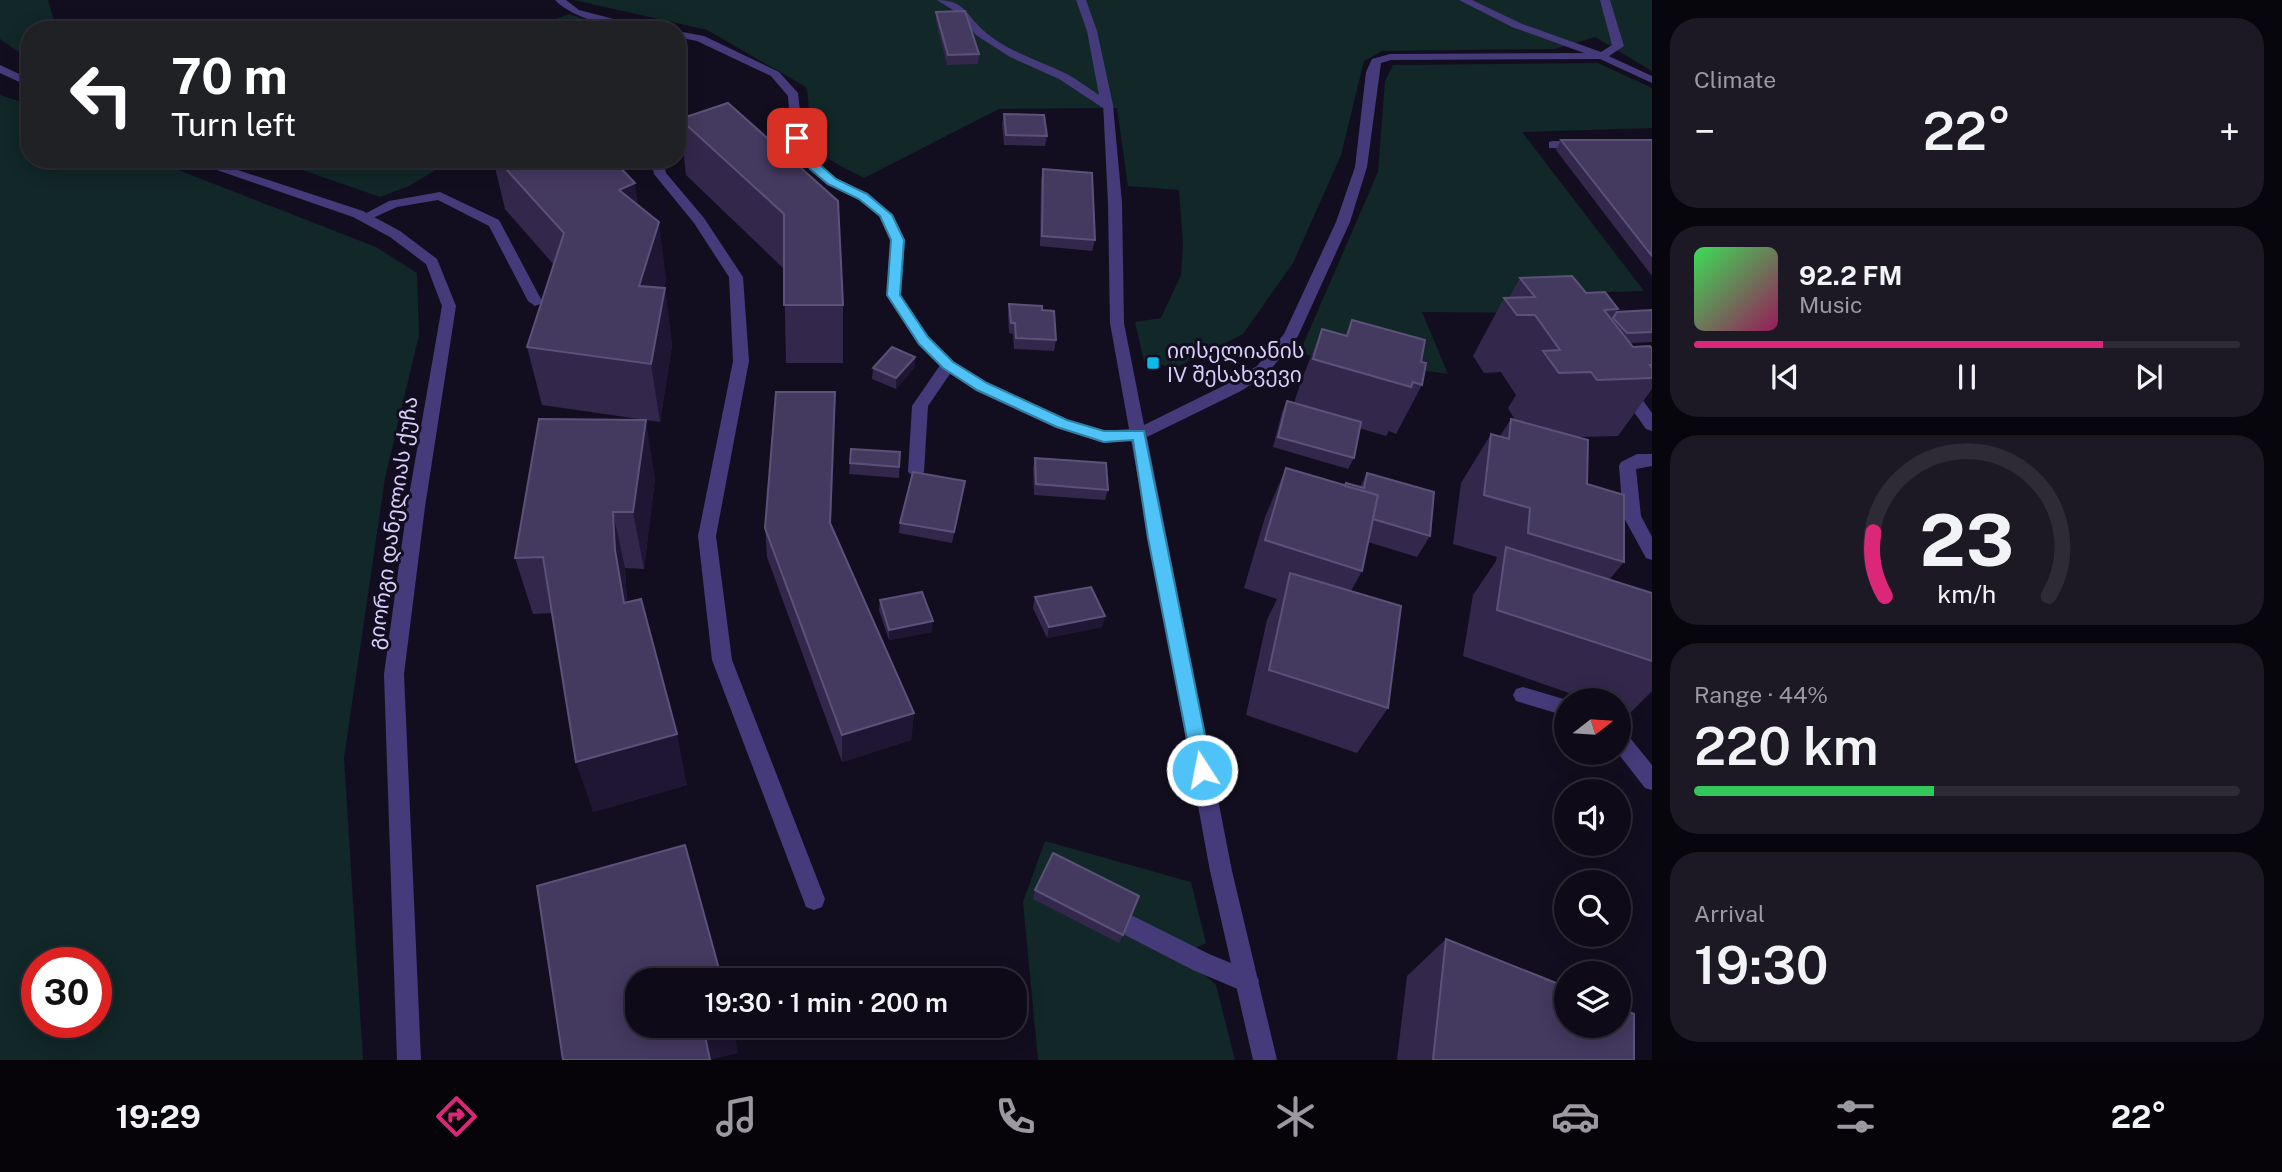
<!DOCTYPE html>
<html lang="en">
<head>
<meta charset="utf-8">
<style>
	:root { --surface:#0e0a17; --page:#1c1824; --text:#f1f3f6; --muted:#9b9aa1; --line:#2e2b36; --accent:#db2777 }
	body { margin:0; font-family:"Public Sans","Noto Sans Georgian",sans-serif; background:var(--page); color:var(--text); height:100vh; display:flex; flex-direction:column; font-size:26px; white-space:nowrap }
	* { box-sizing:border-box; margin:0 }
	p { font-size:23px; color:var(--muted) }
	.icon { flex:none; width:38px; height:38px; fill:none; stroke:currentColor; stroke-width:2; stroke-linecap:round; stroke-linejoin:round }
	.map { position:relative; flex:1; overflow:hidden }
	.side { display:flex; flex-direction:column; gap:18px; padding:18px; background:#08060d; width:630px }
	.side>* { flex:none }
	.hud { position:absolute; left:21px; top:21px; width:665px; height:147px; border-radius:28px; box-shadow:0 4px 18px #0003,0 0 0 2px var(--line); background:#202124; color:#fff; overflow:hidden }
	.needle { width:46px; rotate:73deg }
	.tools { position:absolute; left:1554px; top:688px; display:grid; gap:14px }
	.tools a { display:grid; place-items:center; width:77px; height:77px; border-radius:50%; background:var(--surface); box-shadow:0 4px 18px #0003,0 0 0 2px var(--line); font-size:35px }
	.speed { position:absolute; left:21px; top:947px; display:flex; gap:14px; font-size:35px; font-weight:700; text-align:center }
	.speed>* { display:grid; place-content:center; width:91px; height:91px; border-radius:50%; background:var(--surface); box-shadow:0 4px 18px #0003,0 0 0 2px var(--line); line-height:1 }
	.speed .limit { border:10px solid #d22; background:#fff; color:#111 }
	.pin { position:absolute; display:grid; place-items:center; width:60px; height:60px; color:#fff; margin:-30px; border-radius:14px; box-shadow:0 4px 10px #0006 }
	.me { position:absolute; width:77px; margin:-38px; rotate:349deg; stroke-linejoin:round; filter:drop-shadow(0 0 5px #0008) }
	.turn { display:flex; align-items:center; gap:24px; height:147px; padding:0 35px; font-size:32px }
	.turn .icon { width:91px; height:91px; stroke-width:2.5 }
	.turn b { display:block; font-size:49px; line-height:60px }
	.big { font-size:52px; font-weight:600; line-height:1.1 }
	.side .widget { flex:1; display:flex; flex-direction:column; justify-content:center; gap:10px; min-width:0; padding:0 24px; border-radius:28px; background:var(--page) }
	.side .dial { align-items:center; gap:0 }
	.dial svg { height:182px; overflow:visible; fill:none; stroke:var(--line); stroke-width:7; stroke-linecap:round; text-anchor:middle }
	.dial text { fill:var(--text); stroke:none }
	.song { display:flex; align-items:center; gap:21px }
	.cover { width:84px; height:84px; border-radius:10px; background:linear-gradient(135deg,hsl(130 70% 55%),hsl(330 70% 35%)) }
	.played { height:7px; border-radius:4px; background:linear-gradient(90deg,var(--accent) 75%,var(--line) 75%) }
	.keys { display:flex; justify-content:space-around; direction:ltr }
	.heat { display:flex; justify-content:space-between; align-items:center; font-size:38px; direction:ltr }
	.charge { height:10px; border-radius:5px; background:linear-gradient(90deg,#34c759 44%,var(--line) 0) }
	.trip { position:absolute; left:625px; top:968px; width:402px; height:70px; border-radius:28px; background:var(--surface); box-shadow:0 4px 18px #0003,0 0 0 2px var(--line); font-weight:600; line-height:70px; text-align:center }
	.dock { display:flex; height:112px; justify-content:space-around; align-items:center; background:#060409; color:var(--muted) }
	.dock .icon { width:49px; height:49px }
	.dock .on { color:var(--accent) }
	.dock b { font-size:32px; color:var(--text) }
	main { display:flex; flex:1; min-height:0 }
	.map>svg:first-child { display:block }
	.green { fill:#112728; fill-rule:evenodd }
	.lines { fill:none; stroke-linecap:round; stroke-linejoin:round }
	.service { fill:#453b7b; fill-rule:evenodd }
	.minor { fill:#453b7b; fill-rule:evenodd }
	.tertiary { fill:#453b7b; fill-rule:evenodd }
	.wall { fill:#33284c }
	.shaded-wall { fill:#1e1632 }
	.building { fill:#44395f; stroke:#5c5178; stroke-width:2 }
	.route { fill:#4fc3f7; stroke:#337fa1; stroke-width:2 }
	.poi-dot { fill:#0dbae9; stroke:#130e1f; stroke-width:2.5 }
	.labels { text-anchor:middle; stroke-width:6; stroke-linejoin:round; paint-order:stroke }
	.poi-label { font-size:21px; fill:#d9cefc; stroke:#130e1f; text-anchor:start }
	.street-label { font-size:21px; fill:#d9cefc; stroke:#130e1f }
</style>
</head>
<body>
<main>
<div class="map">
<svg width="1652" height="1060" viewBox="0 0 1652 1060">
	<rect width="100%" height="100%" fill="#130e1f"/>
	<!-- green -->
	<g class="green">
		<polygon points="0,0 48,0 54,21 51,30 30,30 30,60 0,39"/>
		<path d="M574,0H1652V71L1595,37L1555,49L1382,51L1364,61L1341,155L1293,263L1243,334L1175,368L1144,361L1135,322L1161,318L1181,275L1183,245L1179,190L1128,186L1117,108L999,109L864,178C845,167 813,157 810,132C808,117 810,102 806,87L707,30Z"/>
		<polygon points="569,14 620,30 525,30"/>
		<polygon points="1598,63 1652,88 1652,128 1522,132 1644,291 1539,294 1553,313 1422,312 1448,374 1299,354 1378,172 1385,81 1393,65"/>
		<path d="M0,95L30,105V159H150L376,247L417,273L419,335L385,478L344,758L363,1060H0ZM37,962H96V1022H37Z"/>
		<polygon points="271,159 454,159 409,186 380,197"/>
		<polygon points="1045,841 1191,882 1206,943 1197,947 1205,975 1216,985 1235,1060 1038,1060 1023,902"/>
	</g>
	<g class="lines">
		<!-- service -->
		<g class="service">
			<path d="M937,0C965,0 966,15 984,31C1008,52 1039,60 1067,74C1078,80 1088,88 1099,95L1087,31L1076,0H1086L1097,31L1113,105L1103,108L1059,79L1010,57L976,35L959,14Z"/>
			<polygon points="1459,0 1472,0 1520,23 1601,52 1612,45 1600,0 1610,0 1624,46 1606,58 1598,58 1512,27"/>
			<polygon points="1553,141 1582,141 1588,145 1582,149 1549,148 1549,142"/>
			<polygon points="651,159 663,159 666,173 704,218 743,277 749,361 716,536 732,660 825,899 822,907 814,910 806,907 803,899 712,660 698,536 733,361 729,277 694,223 654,174"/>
			<polygon points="440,192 499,220 542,301 540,304 535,306 528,301 489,226 438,200 397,207 364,222 357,218 389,201"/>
			<polygon points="948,360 956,365 928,406 924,472 916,478 908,472 912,406 943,361"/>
			<polygon points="1625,383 1631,384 1652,413 1652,431 1646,429 1617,388"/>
			<polygon points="1523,687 1567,700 1566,716 1516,701 1513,695 1516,689"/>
			<polygon points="1619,730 1626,733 1652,765 1652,790 1645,788 1617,752"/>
			<polygon points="1133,916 1209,954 1255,973 1259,981 1255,989 1247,993 1193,970 1125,935 1122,927 1125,919"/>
		</g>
		<!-- minor -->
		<g class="minor">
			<path d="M555,0H566L579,10L656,30C626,30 576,22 555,0Z"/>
			<polygon points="677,31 704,36 779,72 798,93 803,138 819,164 837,179 868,193 893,215 905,240 901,295 929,338 953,361 988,383 1068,420 1104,431 1129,429 1110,323 1108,203 1103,102 1113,105 1122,203 1124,323 1144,425 1229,383 1257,366 1284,334 1336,222 1355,167 1366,72 1372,59 1390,54 1602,53 1652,76 1652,83 1600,59 1391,60 1381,63 1367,167 1350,222 1298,336 1267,374 1241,391 1147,437 1232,871 1277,1060 1253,1060 1210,871 1131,440 1104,443 1056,428 976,391 943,369 919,344 887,295 891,240 880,217 858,199 827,185 810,169 791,138 788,96 771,76 697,41 677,37"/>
			<polygon points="1637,454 1652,454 1652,466 1636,469 1641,516 1652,537 1652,560 1646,558 1623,516 1619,466 1621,462"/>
		</g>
		<!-- tertiary -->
		<g class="tertiary">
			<polygon points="0,65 30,79 30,87 0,73"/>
			<polygon points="185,159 204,159 363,211 400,231 437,259 456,306 425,507 404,674 421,1060 397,1060 384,674 407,507 442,306 426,264 390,237 353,217"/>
		</g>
	</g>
	<!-- wall -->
	<g class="wall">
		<polygon points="936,12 979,54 978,64 947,65 936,21"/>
		<polygon points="728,103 843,305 843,363 786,363 784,269 686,175 680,119"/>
		<polygon points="1004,114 1047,136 1045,146 1004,145 1002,124"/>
		<polygon points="1561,140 1652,140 1652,276 1556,150"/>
		<polygon points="493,159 612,159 638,205 666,279 664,287 665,288 672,345 660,422 542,405 527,347 554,265 505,209"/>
		<polygon points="1043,169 1095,240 1092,251 1040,246 1041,180"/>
		<polygon points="1520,278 1586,293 1618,309 1617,312 1652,310 1652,342 1630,343 1633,347 1652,349 1652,389 1618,436 1578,437 1587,484 1624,562 1609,580 1652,593 1652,691 1629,714 1619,710 1619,700 1589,700 1463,656 1473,595 1496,561 1497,557 1453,544 1461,483 1491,434 1500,436 1511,419 1515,420 1508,408 1516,395 1501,372 1484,373 1473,356 1504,298 1509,298"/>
		<polygon points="1009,304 1042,310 1056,340 1054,351 1014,349 1013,334 1009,333 1008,315"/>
		<polygon points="1352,320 1421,362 1422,385 1396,434 1389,431 1386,436 1359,428 1354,458 1348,469 1273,447 1282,412 1287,401 1294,403 1302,379 1322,329 1345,336"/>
		<polygon points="915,357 914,368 896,389 872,379 873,368"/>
		<polygon points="835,392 831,525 914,713 911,740 842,762 767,557 765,528"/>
		<polygon points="900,452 899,478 849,474 850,463"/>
		<polygon points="1035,458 1108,490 1105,500 1034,495 1033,468"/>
		<polygon points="1286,468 1345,485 1346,483 1360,487 1367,473 1430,536 1417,557 1368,542 1362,571 1351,591 1388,708 1357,753 1246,715 1267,620 1277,599 1244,588 1265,517"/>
		<polygon points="655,478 644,569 625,568 627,602 687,785 593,812 552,613 533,614 515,558"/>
		<polygon points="963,492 952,543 899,533 900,523"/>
		<polygon points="1035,597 1105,616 1102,627 1047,638 1033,608"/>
		<polygon points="880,600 932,632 889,640 879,610"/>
		<polygon points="1035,890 1123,935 1119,943 1033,899"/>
		<polygon points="1446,939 1634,1060 1397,1060 1407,976"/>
	</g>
	<!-- shaded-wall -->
	<g class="shaded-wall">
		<polygon points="635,183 643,240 619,190"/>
		<polygon points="659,222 666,279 647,343 639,286"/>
		<polygon points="665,288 672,345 660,422 651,364"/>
		<polygon points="915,357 914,368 896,389 896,378"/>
		<polygon points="835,392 835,422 830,553 830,523"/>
		<polygon points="646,420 655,478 644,569 633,512"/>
		<polygon points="613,512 625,568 627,605 624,603 615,550"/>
		<polygon points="1105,616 1102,627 1047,638 1049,627"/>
		<polygon points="933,621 932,632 889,640 889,630"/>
		<polygon points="914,713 911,740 842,762 842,735"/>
		<polygon points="677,734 687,785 593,812 576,762"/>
		<polygon points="703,1026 733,1026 738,1053 710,1060"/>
	</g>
	<!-- building -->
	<g class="building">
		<polygon points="965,11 979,54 948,55 936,12"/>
		<polygon points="728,103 838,201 843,305 784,305 784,214 680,119"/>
		<polygon points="1004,114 1044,115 1047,136 1006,135"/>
		<polygon points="1561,140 1652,140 1652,256"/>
		<polygon points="497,159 612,159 635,183 619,190 659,222 639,286 665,288 651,364 527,347 564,233"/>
		<polygon points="1043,169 1092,173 1095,240 1042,236"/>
		<polygon points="1572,276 1586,293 1605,292 1618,309 1604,310 1633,347 1650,346 1652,349 1652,365 1650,365 1652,368 1652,378 1597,380 1591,372 1559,373 1543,351 1560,350 1535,315 1517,315 1504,298 1535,297 1520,278"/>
		<polygon points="1009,304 1042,306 1042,310 1054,311 1056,340 1016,338 1015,323 1011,323"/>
		<polygon points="1652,310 1652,332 1627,333 1613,318 1617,312"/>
		<polygon points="1352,320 1425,340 1421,362 1426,363 1422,385 1413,382 1411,387 1313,359 1322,329 1347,336"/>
		<polygon points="892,347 915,357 896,378 873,368"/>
		<polygon points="776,392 835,392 830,523 914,713 842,735 765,528"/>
		<polygon points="1287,401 1361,422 1354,458 1278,437"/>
		<polygon points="539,419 646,420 633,512 613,512 615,550 624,603 641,599 677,734 576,762 543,557 515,558"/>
		<polygon points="1511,419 1588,440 1587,484 1624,495 1624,562 1528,533 1530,508 1484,495 1491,434 1509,439"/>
		<polygon points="851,449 900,452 899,467 850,463"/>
		<polygon points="1035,458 1106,463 1108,490 1036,484"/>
		<polygon points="1286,468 1378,495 1362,571 1265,540"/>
		<polygon points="913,472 965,481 954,532 900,523"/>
		<polygon points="1367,473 1434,492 1430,536 1373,519 1378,495 1345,486 1346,483 1364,488"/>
		<polygon points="1506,547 1652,593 1652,661 1497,610"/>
		<polygon points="1290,573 1401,606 1388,708 1269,670"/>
		<polygon points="1091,587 1105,616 1049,627 1035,597"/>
		<polygon points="922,592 933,621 889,630 880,600"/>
		<polygon points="685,845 722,980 637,980 637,1026 703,1026 710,1060 563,1060 537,886"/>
		<polygon points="1053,853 1139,896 1123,935 1035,890"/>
		<polygon points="1446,939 1566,987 1566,1026 1619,1026 1619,1008 1634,1014 1634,1060 1433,1060"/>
	</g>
	<!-- route -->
	<polygon class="route" points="793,136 801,136 819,164 836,179 867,194 892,215 904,240 900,295 928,337 953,362 987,383 1067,420 1104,431 1144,431 1212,770 1209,776 1202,779 1196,776 1193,770 1148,538 1133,440 1104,442 1057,427 977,390 943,368 919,344 887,295 891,240 880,216 859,199 828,184 810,169 792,138"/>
	<!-- markers -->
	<rect class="poi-dot" x="1146" y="356" width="14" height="14" rx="3.5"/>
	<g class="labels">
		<!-- poi labels -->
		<g class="poi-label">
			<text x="1167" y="358">იოსელიანის<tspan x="1167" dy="24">IV შესახვევი</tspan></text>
		</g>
		<!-- street labels -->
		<g class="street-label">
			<text transform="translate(393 523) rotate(-82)" y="7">გიორგი დანელიას ქუჩა</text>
		</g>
	</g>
</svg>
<div class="tools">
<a><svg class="needle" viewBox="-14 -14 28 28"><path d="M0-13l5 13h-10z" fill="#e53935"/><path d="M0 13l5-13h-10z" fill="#9b9aa1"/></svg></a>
<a><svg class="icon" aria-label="sound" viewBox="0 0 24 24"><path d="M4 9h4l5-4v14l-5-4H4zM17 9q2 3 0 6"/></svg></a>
<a><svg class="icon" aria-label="search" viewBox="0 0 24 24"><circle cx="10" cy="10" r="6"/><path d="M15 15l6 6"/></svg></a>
<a><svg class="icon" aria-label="layers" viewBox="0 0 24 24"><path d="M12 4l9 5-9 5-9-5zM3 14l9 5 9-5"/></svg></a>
</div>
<div class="speed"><div class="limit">30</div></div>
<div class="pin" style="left:797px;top:138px;background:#d93025"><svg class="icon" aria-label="arrive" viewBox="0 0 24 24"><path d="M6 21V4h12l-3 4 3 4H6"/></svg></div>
<svg class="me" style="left:1202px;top:770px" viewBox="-20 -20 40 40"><circle r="17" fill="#4fc3f7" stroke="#fff" stroke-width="3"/><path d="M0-11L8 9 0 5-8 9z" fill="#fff"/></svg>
<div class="trip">19:30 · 1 min · 200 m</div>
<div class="hud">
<div class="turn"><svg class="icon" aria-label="left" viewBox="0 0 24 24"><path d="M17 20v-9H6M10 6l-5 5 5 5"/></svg><div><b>70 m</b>Turn left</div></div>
</div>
</div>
<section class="side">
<div class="widget"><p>Climate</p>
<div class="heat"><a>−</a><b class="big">22°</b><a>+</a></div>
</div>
<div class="widget">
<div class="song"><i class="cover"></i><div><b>92.2 FM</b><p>Music</p></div></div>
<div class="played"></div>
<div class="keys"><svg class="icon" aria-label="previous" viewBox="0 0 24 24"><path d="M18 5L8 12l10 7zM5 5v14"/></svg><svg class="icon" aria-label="pause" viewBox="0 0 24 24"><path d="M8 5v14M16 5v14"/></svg><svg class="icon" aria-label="next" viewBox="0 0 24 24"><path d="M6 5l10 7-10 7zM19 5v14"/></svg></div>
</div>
<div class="widget dial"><svg viewBox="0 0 100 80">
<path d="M14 69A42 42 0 1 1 86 69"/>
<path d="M14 69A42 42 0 0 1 9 41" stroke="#db2777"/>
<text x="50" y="56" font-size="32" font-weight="700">23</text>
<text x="50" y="72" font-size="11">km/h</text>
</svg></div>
<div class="widget"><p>Range · 44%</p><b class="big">220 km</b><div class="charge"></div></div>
<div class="widget"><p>Arrival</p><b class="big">19:30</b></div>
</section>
</main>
<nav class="dock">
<b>19:29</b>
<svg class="icon on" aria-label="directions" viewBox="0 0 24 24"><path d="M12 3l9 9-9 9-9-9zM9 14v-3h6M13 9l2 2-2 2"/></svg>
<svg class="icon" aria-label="music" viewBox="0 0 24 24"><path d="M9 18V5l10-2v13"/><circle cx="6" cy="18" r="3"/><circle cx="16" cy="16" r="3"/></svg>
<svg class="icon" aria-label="phone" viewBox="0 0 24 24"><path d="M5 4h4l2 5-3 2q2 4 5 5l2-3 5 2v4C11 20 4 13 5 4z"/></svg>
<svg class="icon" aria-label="climate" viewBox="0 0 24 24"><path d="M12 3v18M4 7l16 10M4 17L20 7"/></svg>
<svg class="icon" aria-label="car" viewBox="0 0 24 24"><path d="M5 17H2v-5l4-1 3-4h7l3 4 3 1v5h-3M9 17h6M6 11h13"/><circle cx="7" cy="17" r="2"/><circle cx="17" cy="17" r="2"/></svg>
<svg class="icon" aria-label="filters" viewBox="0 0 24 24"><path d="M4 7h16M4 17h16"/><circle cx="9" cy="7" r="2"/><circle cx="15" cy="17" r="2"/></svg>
<b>22°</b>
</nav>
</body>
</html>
